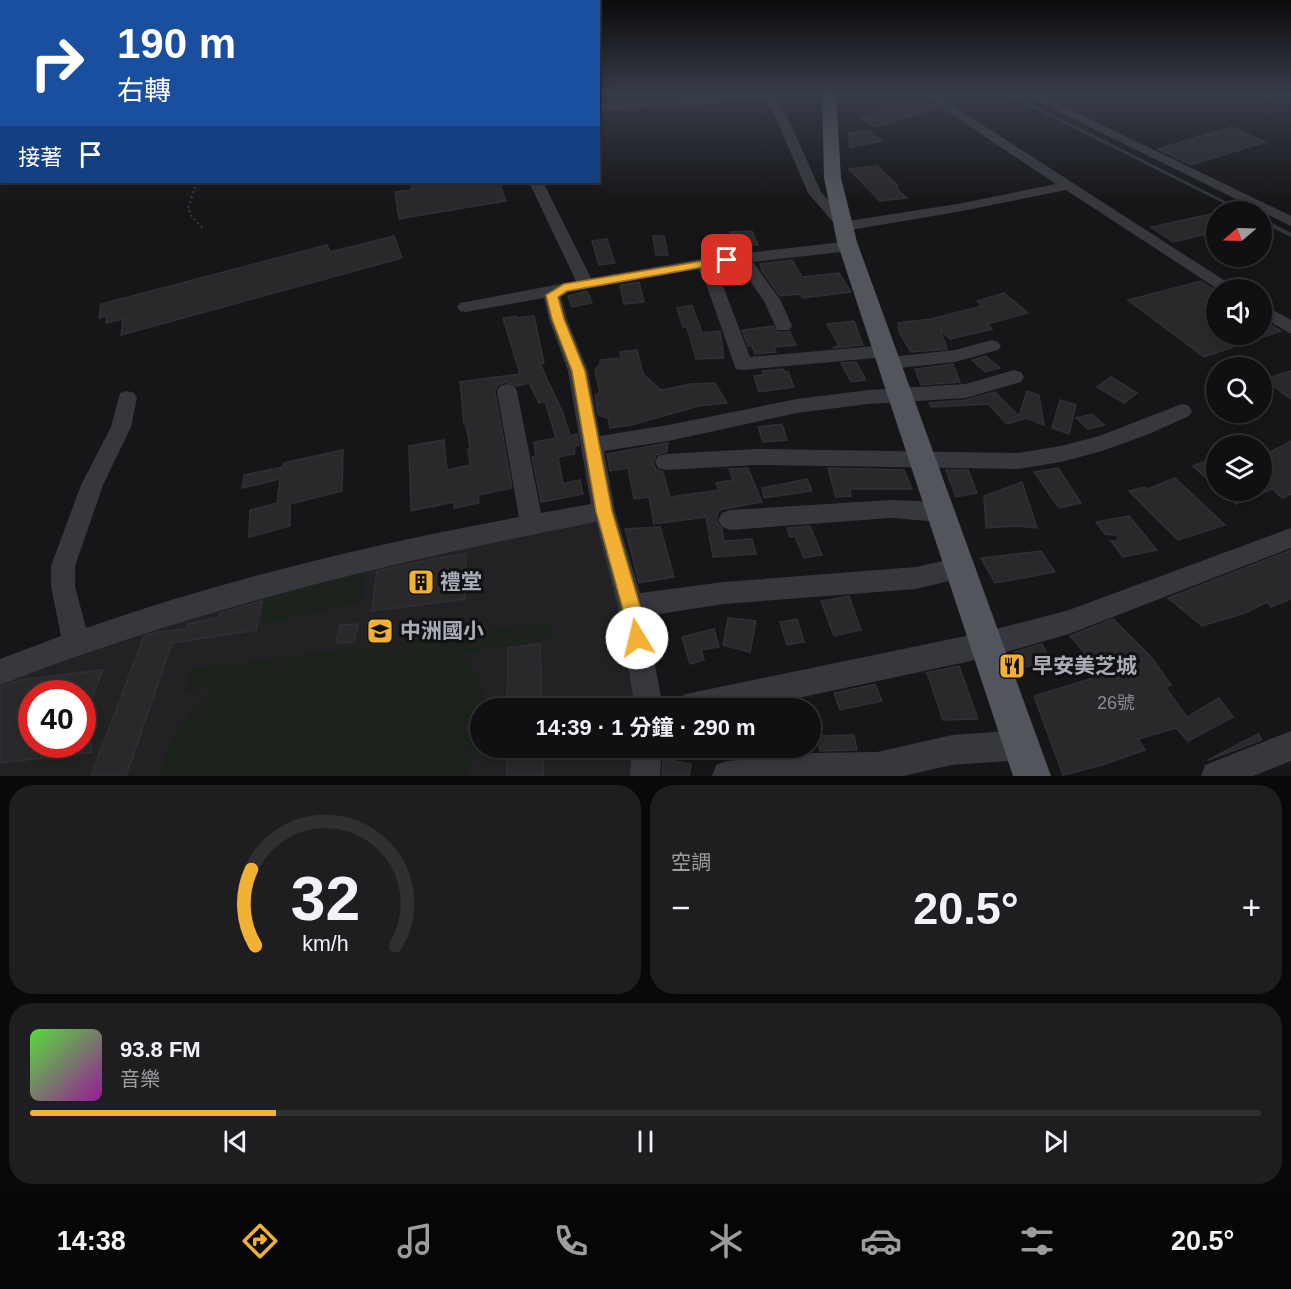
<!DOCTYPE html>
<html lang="zh-TW">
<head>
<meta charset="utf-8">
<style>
	:root { --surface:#101012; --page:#1e1e20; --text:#f1f3f6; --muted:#9c9d9f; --line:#303032; --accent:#f2b134 }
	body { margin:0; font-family:Arial,"Noto Sans TC",sans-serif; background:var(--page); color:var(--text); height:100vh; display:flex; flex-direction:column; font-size:22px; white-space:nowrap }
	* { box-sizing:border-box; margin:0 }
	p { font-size:20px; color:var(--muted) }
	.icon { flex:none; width:33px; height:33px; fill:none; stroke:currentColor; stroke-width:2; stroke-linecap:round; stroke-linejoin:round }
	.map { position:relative; height:776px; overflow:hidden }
	.drawer { display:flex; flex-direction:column; gap:9px; padding:9px; background:#09090a; flex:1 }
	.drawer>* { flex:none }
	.guide { position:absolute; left:0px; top:0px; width:600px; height:183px; box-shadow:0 3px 9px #0003,0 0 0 2px var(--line); background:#1a4fa0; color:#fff; overflow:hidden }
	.needle { width:39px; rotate:251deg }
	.tools { position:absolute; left:1206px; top:201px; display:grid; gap:12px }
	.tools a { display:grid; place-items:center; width:66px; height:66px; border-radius:50%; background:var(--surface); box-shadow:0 3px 9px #0003,0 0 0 2px var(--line); font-size:30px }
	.speed { position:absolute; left:18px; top:680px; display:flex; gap:12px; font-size:30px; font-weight:700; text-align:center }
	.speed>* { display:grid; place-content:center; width:78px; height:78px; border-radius:50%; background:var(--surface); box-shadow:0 3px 9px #0003,0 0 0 2px var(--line); line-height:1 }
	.speed .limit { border:9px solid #d22; background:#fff; color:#111 }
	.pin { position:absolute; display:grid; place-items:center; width:51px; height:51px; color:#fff; margin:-26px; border-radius:12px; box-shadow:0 3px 9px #0006 }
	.me { position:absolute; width:66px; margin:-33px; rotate:351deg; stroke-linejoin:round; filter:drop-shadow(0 0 4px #0008) }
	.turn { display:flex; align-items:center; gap:21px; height:126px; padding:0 18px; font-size:27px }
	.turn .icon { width:78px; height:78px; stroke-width:2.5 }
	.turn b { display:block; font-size:42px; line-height:51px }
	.then { display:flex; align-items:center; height:57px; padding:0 18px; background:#0003; gap:12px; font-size:22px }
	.big { font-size:45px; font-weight:700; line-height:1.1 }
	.drawer .widget { flex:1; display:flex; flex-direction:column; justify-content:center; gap:9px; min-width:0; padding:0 21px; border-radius:24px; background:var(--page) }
	.drawer .dial { align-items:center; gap:0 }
	.dial svg { height:156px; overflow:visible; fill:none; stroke:var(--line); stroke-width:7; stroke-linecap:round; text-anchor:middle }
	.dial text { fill:var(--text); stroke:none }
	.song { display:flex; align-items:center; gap:18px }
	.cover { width:72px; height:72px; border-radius:9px; background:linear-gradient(135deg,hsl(110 70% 55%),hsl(300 70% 35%)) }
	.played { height:6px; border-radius:3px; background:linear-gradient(90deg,var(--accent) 20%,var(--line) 20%) }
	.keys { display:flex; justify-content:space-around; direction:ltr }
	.heat { display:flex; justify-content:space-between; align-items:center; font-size:33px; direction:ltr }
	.drawer .tiles { flex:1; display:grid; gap:9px; grid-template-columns:1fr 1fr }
	.widget:last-child { grid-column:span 2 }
	.trip { position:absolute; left:470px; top:698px; width:351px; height:60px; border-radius:30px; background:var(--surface); box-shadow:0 3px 9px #0003,0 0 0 2px var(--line); font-weight:700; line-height:60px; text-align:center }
	.tabs { display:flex; height:96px; justify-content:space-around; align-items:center; background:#060607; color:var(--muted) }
	.tabs .icon { width:42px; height:42px }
	.tabs .current { color:var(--accent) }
	.tabs b { font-size:27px; color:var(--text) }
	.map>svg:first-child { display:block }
	.built { fill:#222225; fill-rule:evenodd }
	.green { fill:#1c231d }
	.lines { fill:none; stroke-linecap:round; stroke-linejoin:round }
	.stream-far1 { stroke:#2c353c; stroke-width:3 }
	.stream { stroke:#2c353c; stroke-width:4 }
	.building { fill:#29292c; stroke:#303034; stroke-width:1.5 }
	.path { stroke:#3d3f44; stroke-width:2; stroke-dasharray:2 3; stroke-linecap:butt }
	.minor { fill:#37383d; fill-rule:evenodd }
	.major { fill:#53555c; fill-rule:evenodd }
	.route { fill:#f2b134; stroke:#9d7322; stroke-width:1.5 }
	.labels { text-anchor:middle; stroke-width:6; stroke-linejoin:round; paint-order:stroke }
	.near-number-label { font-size:18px; fill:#888b94 }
	.near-poi-label { font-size:21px; font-weight:bold; fill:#a8adb8; stroke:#111113; text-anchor:start }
</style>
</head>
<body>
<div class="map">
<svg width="1291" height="776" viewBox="0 0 1291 776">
	<rect width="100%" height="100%" fill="#161618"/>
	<!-- built -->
	<path class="built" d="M594,520L626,612L641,708H480V747H639L635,776H0V680L283,587ZM32,693H82V744H32Z"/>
	<!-- green -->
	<g class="green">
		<polygon points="363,559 362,602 262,624 268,579"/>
		<path d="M553,622V638L461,653C473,669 488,687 487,708H480V740L467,776H161C165,740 190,709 217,687L185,692L192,669Z"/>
	</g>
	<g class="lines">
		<!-- stream-far1 -->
		<polyline class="stream-far1" points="1009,94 1238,209"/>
		<!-- stream -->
		<g class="stream">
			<polyline points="1235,208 1244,212"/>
			<polyline points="1262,220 1291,235"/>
		</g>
	</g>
	<!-- building -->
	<g class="building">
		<polygon points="920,96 938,108 876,127 860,119 876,114 868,110"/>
		<polygon points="1231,127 1266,142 1191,165 1158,149"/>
		<polygon points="868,130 882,141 850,147 849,133"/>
		<polygon points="877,166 898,186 895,187 907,198 880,201 849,169"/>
		<polygon points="411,182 499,182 506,201 399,219 395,192 412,190"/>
		<polygon points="1216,213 1216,232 1173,242 1151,227"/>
		<polygon points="752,231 758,245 734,246 730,232"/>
		<polygon points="394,236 402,258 121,335 123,319 106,323 107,316 99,318 101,304 327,245 330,252"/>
		<polygon points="653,236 664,236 668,255 656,255"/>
		<polygon points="607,239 615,263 599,265 592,241"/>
		<polygon points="792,260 802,277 839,273 851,292 803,298 800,294 780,296 762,271 760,264"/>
		<polygon points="1201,281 1216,291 1216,334 1262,334 1262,319 1281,331 1204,357 1128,300"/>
		<polygon points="639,282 644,302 624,304 620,285"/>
		<polygon points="587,291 592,303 572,307 568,296"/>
		<polygon points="1004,293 1028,313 987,324 992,329 950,339 940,329 947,349 911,352 899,332 898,323 931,319 982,306 977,301"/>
		<polygon points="692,305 702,333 720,331 724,358 696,359 687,327 683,327 677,308"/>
		<polygon points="516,316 516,318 534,316 544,363 540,364 563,413 570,436 577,434 579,445 574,446 575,454 558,457 563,484 580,480 583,494 541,502 532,457 536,457 534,442 556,438 545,401 539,403 529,383 517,386 506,382 498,385 495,391 512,488 478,495 479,503 454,508 454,502 411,511 409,446 444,440 447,470 470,465 468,449 470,448 466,424 464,424 460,382 520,374 503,318"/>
		<polygon points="854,321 863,345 832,348 839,346 827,324"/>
		<polygon points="773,326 777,332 790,332 796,345 774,347 776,352 755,354 752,346 748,346 742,330"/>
		<polygon points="637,350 643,374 661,390 691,384 715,383 727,403 699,406 631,425 610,428 608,418 598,415 595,395 600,393 595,370 600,364 600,360 621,358 620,352"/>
		<polygon points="986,356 1000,368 985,372 972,360"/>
		<polygon points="856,362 866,380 851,382 841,363"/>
		<polygon points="953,364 960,382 921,385 915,369"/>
		<polygon points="783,369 785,372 788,372 794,387 759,392 754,376 763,375 762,371"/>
		<polygon points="1291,371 1291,399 1264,379"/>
		<polygon points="1111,377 1137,393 1124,403 1097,387"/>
		<polygon points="1027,391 1039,395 1044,425 1026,418 1007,424 988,404 931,407 929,403 966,400 995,392 1019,416"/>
		<polygon points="1060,400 1076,405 1069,434 1052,428"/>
		<polygon points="1092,414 1104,425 1088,429 1076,418"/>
		<polygon points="782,424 787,440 763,442 758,427"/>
		<polygon points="1291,441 1291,494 1282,498 1272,489 1236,504 1221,490 1262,490 1262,445 1270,452"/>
		<polygon points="668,443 667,452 656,455 653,463 656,469 663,472 670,497 719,490 716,483 733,480 729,469 748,468 762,502 719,510 716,521 722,529 724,541 752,539 756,554 713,557 706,517 654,524 649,497 634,499 628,468 610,471 607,454"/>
		<polygon points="343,450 342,491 290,504 290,526 249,537 250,510 277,503 280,479 242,488 244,475 283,467 284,463"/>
		<polygon points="1208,460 1216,467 1216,487 1193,466"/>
		<polygon points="828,468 904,470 912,489 850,489 851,496 836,497"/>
		<polygon points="1058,468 1081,503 1059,508 1034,472"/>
		<polygon points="946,470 968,470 977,493 956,497"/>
		<polygon points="1175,478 1225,525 1178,540 1129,491 1145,487 1148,489"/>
		<polygon points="807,479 812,491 764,498 762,488"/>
		<polygon points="1022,482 1037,528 1015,526 986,528 984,496"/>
		<polygon points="1129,516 1157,550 1123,557 1111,541 1118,541 1117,535 1105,534 1096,522"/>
		<polygon points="810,526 822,555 804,558 795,536 790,537 787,528"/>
		<polygon points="660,527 674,577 639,583 625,529"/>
		<polygon points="1291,550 1291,599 1271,607 1267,602 1245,613 1202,626 1168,598"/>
		<polygon points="1041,551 1055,572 995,583 981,558"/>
		<polygon points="466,554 465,599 372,611 377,571 437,558"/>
		<polygon points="849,596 861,630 834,636 821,601"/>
		<polygon points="262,601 256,630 172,643 126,776 91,776 144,636 157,632 187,629 188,624 218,618 220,613"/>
		<polygon points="728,618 756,621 750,652 723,645"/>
		<polygon points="797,619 804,642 787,645 780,622"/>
		<polygon points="1113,619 1151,657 1171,685 1165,687 1187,717 1219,698 1233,717 1188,741 1176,728 1138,739 1145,750 1102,765 1063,775 1034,696 1142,663 1141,658 1092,661 1070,636"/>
		<polygon points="358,624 354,642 336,643 340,625"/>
		<polygon points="714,629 719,647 701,650 704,660 690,664 682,637"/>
		<polygon points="540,644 542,708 507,708 508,648"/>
		<polygon points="1042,644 1052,664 1021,667 1014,652"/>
		<polygon points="959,666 978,719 943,720 927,673 925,673"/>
		<polygon points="103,670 83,720 82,693 32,693 32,744 91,744 92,752 0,763 0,687 20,680"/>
		<polygon points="875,684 882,701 840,710 834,693"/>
		<polygon points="1258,734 1262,740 1208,760"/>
		<polygon points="854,735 857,750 820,751 817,736"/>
		<rect x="507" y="747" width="36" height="29"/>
		<polygon points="663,759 691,764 689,776 662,776"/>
	</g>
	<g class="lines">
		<!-- path -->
		<polyline class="path" points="197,182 188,208 192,217 204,229"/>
		<!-- minor -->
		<g class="minor">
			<polygon points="747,94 772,94 787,116 821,192 848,221 957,204 1056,184 921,94 935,94 1239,290 1219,290 1066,190 957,212 844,231 839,229 808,193 775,116 764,100 598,111 598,103"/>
			<polygon points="1023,94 1038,94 1291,216 1291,226"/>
			<path d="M529,182H543L591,278L712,257L850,241L856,243L858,246L856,249L850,251L753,262L781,301L792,326L789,330H777L764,301L738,264L713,267L720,278L750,357L887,345L894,347L896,351L894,355L887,357L743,370L736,369L734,364L704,278L698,269L569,292L561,297L567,319L588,371L600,436L668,425L797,399L869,390L966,384L1014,370L1021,372L1024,377L1021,382L966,398L869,404L797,413L668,441L604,451L615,511L640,593L724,582L916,567L960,557L969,560L972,568L969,576L916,589L724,604L646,616L663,708H635L618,606L596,522C390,562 195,609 0,685V659L61,636L51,586V566L81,485L111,427L120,393L127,391L134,393L137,398L131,427L103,485L75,566V586L86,628C226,579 373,544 519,517L497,391L500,386L507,384L514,386L517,391L541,513L591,504L568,371L549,319L544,298L466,312L460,311L457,307L460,303L466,302L576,281Z"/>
			<polygon points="1262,304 1291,320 1291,334 1262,317"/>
			<polygon points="992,340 998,342 1001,346 998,350 955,362 890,369 883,368 881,363 883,358 890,357 955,350"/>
			<polygon points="1182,404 1189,406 1192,411 1189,416 1149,434 1102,451 1061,462 1018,469 756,465 666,470 658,468 655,462 658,456 666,454 756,449 1018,453 1061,446 1099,436"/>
			<polygon points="891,500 941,502 949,505 952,512 949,519 941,522 891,518 730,530 722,527 718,520 722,513 730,510"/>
			<polygon points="1291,528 1291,548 1069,634 985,658 752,708 672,708 676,698 686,694 985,632 1069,610"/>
			<polygon points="1021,730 1031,735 1036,745 1031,755 1021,760 952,765 903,776 712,776 716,765 727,761 809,753 877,752 952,735"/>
			<polygon points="1291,731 1291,761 1253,776 1201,776 1205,765"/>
			<polygon points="632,747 662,747 660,776 630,776"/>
		</g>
		<!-- major -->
		<g class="major">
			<polygon points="0,94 2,94 0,100"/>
			<polygon points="822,94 836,94 841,178 857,242 1051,776 1013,776 837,242 824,178"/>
		</g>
	</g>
	<!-- sky -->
	<linearGradient id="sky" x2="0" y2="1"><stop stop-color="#0c0c0d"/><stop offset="0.46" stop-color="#363c48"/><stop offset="1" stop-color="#363c48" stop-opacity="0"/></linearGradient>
	<rect width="1291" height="203" fill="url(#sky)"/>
	<!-- route -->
	<polygon class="route" points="727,257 731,258 731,262 567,291 558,297 564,319 585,371 612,511 640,606 646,638 643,644 637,647 630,644 622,606 596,511 572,371 552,319 546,295 564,284"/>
	<!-- icons -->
	<defs>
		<symbol id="building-square" viewBox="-11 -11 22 22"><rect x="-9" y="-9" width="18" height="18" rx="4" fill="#f2b134" stroke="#111113"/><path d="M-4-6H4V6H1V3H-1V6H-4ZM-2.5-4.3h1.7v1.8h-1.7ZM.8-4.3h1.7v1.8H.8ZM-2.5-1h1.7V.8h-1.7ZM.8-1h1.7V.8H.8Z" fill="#111"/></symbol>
		<symbol id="school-square" viewBox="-11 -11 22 22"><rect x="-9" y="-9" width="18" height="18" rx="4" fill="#f2b134" stroke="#111113"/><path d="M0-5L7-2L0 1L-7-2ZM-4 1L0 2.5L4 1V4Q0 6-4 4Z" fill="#111"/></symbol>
		<symbol id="restaurant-square" viewBox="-11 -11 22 22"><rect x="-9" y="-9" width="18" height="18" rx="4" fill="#f2b134" stroke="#111113"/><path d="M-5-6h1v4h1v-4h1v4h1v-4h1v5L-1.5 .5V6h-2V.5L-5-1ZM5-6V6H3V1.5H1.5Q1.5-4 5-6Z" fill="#111"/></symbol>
	</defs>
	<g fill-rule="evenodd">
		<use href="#building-square" x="406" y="567" width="30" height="30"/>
		<use href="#school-square" x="365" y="616" width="30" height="30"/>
		<use href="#restaurant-square" x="997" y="651" width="30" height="30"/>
	</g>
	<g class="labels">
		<!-- near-number labels -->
		<g class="near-number-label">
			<text x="1116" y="709">26號</text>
		</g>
		<!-- near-poi labels -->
		<g class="near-poi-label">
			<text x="440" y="589">禮堂</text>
			<text x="400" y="638">中洲國小</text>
			<text x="1032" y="673">早安美芝城</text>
		</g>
	</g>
</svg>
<div class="tools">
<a><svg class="needle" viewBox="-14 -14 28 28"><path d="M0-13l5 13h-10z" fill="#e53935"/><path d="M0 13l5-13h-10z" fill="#9c9d9f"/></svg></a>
<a><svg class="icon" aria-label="sound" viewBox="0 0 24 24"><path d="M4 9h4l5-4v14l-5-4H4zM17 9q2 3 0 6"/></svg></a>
<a><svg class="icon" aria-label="search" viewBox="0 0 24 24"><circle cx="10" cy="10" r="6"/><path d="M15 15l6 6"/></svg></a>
<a><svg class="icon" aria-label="layers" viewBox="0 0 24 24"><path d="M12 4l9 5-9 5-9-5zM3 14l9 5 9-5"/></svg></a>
</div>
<div class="speed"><div class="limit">40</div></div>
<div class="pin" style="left:727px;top:260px;background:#d93025"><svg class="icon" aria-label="arrive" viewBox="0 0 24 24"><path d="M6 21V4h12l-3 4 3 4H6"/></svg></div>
<svg class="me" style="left:637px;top:638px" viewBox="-20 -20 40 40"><circle r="19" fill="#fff"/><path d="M0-13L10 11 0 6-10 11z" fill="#f2b134"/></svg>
<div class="trip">14:39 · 1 分鐘 · 290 m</div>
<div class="guide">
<div class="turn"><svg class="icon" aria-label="right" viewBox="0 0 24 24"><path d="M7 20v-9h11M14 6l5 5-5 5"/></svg><div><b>190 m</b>右轉</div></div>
<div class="then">接著<svg class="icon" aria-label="arrive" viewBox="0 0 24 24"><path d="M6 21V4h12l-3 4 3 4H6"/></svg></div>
</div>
</div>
<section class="drawer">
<div class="tiles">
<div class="widget dial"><svg viewBox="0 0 100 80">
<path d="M14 69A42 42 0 1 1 86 69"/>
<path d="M14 69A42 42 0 0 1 12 30" stroke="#f2b134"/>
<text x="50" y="56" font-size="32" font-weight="700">32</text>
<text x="50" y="72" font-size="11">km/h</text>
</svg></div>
<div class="widget"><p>空調</p>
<div class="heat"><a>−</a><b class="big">20.5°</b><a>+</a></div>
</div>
<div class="widget">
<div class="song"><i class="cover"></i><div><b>93.8 FM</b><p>音樂</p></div></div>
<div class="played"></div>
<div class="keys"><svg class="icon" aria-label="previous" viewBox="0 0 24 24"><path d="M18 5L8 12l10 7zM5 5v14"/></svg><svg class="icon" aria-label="pause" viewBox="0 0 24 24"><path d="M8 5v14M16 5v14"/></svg><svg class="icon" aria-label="next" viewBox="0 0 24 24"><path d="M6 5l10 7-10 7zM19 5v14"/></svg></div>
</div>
</div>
</section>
<nav class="tabs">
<b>14:38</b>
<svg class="icon current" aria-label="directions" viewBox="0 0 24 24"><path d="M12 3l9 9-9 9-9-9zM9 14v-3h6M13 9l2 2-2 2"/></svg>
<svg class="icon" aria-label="music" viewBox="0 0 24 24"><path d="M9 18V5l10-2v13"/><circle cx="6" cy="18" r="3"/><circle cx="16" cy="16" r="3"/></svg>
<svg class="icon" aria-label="phone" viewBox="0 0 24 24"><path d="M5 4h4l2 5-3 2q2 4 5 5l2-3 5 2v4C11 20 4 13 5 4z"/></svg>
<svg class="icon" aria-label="climate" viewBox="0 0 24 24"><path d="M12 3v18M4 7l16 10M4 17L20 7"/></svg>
<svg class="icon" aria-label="car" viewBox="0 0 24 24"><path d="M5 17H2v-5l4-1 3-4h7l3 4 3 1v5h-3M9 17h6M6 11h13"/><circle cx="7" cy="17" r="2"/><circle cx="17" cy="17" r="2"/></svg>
<svg class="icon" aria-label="filters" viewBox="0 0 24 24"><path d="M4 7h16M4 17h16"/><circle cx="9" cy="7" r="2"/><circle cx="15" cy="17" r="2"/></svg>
<b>20.5°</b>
</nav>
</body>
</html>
